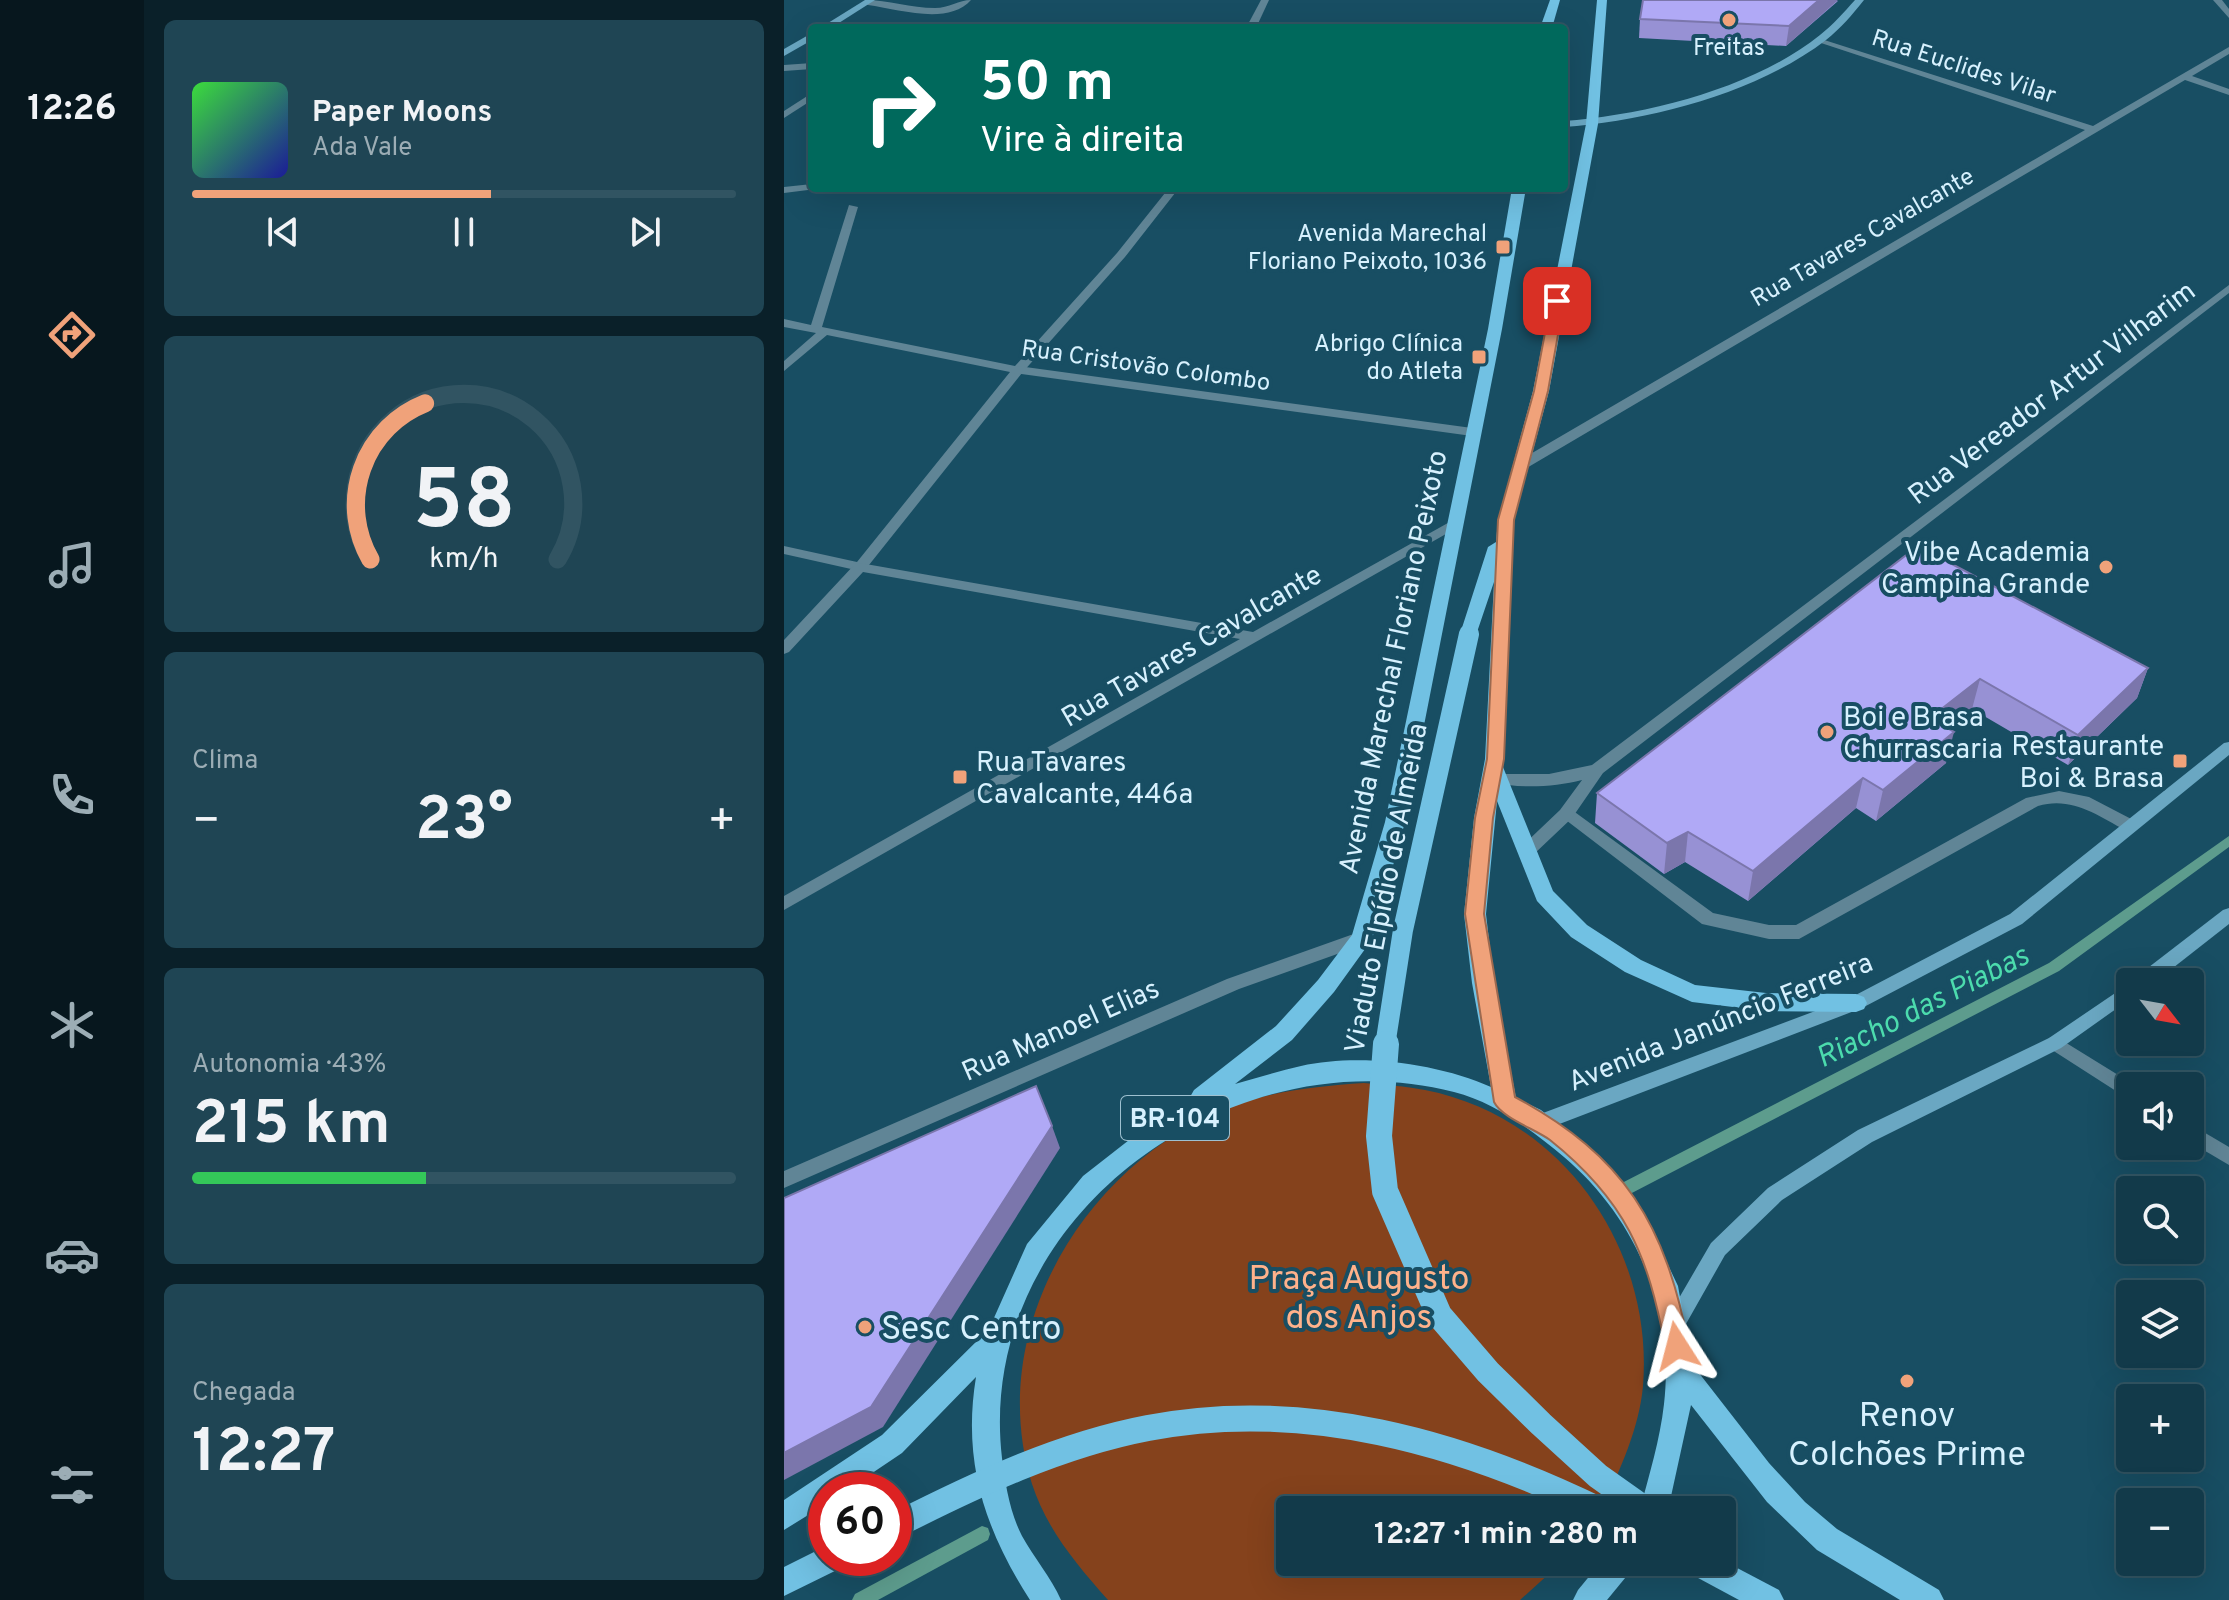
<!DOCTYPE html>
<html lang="pt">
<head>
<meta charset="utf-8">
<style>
	:root { --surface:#123a4a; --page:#1f4554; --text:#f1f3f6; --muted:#9cadb5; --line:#315462; --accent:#f0a27a }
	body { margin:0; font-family:Overpass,sans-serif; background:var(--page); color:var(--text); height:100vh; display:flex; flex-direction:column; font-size:30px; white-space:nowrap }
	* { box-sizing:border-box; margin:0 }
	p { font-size:26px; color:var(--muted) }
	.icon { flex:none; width:44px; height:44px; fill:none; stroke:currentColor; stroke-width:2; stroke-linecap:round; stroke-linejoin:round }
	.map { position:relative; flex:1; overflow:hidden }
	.side { display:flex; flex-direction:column; gap:20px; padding:20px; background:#0a2029; width:640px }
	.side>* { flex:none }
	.guide { position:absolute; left:24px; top:24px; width:760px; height:168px; border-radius:8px; box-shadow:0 8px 32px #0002,0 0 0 2px var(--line); background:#00695c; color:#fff; overflow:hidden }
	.needle { width:52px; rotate:121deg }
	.fabs { position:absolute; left:1332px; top:968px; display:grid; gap:16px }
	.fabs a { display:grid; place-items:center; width:88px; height:88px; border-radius:8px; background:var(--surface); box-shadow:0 8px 32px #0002,0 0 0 2px var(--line); font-size:40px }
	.speed { position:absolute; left:24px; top:1472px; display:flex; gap:16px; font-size:40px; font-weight:700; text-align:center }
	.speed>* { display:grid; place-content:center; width:104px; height:104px; border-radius:50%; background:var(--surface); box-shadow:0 8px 32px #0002,0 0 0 2px var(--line); line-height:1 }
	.speed .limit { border:12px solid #d22; background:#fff; color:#111 }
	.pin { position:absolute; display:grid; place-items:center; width:68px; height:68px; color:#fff; margin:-34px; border-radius:16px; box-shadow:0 4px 12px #0006 }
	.me { position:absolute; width:88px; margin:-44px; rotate:351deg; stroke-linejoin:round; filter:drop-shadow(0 0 6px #0008) }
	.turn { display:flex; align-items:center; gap:28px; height:168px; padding:0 40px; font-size:36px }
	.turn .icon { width:104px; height:104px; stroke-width:2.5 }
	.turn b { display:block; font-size:56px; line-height:68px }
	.big { font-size:60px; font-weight:700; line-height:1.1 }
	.side .card { flex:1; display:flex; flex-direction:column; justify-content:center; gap:12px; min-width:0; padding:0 28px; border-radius:12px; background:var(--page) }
	.side .dial { align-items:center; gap:0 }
	.dial svg { height:208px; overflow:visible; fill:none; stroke:var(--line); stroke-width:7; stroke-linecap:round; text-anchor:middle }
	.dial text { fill:var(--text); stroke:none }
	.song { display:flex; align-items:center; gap:24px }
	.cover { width:96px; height:96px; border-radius:12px; background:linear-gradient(135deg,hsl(120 70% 55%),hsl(240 70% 35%)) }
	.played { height:8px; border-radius:4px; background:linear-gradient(90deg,var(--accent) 55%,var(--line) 55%) }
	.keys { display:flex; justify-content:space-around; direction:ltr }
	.heat { display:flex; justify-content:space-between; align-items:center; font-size:44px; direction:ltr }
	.charge { height:12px; border-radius:6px; background:linear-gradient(90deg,#34c759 43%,var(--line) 0) }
	.trip { position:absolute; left:492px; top:1496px; width:460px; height:80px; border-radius:8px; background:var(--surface); box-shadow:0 8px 32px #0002,0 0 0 2px var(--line); font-weight:700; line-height:80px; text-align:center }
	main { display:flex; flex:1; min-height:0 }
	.dock { display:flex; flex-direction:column; width:144px; justify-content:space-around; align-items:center; background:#07171e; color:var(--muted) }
	.dock .icon { width:56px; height:56px }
	.dock .active { color:var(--accent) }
	.dock b { font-size:36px; color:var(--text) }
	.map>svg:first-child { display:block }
	.green { fill:#85421c }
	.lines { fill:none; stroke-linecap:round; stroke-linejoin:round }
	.stream { fill:#5d9c8d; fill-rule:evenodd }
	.service { fill:#608596; fill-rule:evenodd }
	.pedestrian { fill:#608596; fill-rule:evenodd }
	.minor { fill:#608596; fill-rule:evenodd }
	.tertiary { fill:#608596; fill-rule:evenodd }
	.secondary { fill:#6aa7c2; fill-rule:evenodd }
	.primary { fill:#71c1e3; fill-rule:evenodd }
	.primary-bridge-far1 { stroke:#71c1e3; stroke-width:20 }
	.primary-bridge { stroke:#71c1e3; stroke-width:26 }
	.wall { fill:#9791d4 }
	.shaded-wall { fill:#7b76ac }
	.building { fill:#b0a9f6; stroke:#7b76ac; stroke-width:2 }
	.route { fill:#f0a27a; stroke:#9c694f; stroke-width:2 }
	.poi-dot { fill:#f0a27a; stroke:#184e63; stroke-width:3 }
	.labels { text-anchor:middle; stroke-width:8; stroke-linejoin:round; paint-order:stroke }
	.far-poi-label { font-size:24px; fill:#d7f1fe; stroke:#184e63; text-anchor:end }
	.far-street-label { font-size:24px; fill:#d7f1fe; stroke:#184e63 }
	.shield { fill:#184e63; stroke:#9ec0d0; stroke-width:2 }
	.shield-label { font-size:26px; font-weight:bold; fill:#d7f1fe }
	.street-label { font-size:28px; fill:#d7f1fe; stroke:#184e63 }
	.poi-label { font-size:28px; fill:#d7f1fe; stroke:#184e63; text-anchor:end }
	.water-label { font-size:30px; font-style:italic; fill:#4cdbad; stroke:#184e63 }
	.near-park-label { font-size:34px; fill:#ffb28b; stroke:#184e63 }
	.near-poi-label { font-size:34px; fill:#d7f1fe; stroke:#184e63; text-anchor:start }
</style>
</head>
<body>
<main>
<nav class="dock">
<b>12:26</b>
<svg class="icon active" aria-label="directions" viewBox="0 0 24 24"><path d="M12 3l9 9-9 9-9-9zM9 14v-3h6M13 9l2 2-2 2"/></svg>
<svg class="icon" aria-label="music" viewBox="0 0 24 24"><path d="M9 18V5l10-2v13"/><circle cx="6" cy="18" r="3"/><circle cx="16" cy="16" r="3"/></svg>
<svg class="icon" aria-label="phone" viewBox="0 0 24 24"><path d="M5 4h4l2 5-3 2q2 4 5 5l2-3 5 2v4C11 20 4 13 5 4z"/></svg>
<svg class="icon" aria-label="climate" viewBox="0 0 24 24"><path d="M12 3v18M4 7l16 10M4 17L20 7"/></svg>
<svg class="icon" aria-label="car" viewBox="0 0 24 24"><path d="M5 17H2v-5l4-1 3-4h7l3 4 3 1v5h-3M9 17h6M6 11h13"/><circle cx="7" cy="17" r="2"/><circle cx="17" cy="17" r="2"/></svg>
<svg class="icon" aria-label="filters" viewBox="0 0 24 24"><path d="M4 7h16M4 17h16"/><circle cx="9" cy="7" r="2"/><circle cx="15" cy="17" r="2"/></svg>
</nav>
<section class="side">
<div class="card">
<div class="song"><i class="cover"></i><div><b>Paper Moons</b><p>Ada Vale</p></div></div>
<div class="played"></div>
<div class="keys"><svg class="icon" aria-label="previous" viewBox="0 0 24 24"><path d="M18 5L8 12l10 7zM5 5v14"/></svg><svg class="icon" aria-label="pause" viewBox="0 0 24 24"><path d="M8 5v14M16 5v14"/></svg><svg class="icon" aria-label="next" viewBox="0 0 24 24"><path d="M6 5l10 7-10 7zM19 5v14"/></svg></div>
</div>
<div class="card dial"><svg viewBox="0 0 100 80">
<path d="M14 69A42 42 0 1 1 86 69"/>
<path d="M14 69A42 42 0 0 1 35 9" stroke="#f0a27a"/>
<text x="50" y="56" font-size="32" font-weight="700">58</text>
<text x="50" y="72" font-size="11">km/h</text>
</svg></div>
<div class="card"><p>Clima</p>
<div class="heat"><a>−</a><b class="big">23°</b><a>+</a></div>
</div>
<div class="card"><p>Autonomia · 43%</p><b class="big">215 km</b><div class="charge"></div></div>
<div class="card"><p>Chegada</p><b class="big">12:27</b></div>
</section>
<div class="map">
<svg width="1445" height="1600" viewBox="0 0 1445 1600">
	<rect width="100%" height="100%" fill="#184e63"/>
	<!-- green -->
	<path class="green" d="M580,1083C600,1085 621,1086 641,1090C779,1117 870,1249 859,1386C855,1429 836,1469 819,1507L506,1510V1562H778L736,1600H324C293,1565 263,1530 248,1484C199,1327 305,1157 454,1104C495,1090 537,1086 580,1083Z"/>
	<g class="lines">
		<!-- stream -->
		<g class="stream">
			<polygon points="1445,836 1445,847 1275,971 844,1195 839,1196 834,1195 832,1190 834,1185 1265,963"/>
			<polygon points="198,1526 204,1528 206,1534 204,1540 94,1600 68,1600 71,1594"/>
		</g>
		<!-- service -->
		<g class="service">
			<path d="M81,0C104,0 127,8 151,8C165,8 175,0 187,0C164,26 114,9 84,5L81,4Z"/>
			<path d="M1275,791L1305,797L1353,822L1355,826L1347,832L1341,830C1313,815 1287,796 1254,806L1015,939H985L918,924L774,814L782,808L788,810L929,913L985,925H1012L1242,798Z"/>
		</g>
		<!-- pedestrian -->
		<g class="pedestrian">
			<polygon points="28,93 28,100 0,118 0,111"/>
			<polygon points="28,184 28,188 32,189 0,193 0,187"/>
			<polygon points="385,188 395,188 341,257 238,373 81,570 76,571 0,554 0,546 73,562 226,372 43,335 0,371 0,361 32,333 0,327 0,319 27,325 65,205 74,207 38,327 231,366 333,253"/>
		</g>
		<!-- minor -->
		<g class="minor">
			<polygon points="1429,0 1438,0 1445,9 1445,18"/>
			<polygon points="1034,38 1309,126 1445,47 1445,54 1408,76 1445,89 1445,95 1401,80 741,469 731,469 731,463 1301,130 1034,42"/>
			<path d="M1445,285V293L819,773L788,818L749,855H737L735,851L737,847L776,810L798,780C770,787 736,789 708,782L706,778L708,774H765L808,765Z"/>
			<polygon points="234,366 688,428 694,432 688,436 230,373 230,367"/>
			<polygon points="671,519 676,520 676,526 0,910 0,896 456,639 79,572 5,652 0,654 0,640 71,564 76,563 469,632"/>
			<polygon points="578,931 584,933 587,938 584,943 455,989 0,1188 0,1171 443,979"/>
			<polygon points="1271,1036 1352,1086 1346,1086 1346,1100 1265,1048 1262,1043 1265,1038"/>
			<polygon points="1406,1124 1445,1147 1445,1165 1406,1142"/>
		</g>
		<!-- tertiary -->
		<g class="tertiary">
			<polygon points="477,0 485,0 472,28 462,28"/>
			<polygon points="28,63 28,69 0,71 0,65"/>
		</g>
		<!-- secondary -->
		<g class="secondary">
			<polygon points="81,0 91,0 47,28 36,28"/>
			<path d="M1071,0H1080C1069,14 1056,29 1042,40C973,93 865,121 780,127V121C863,115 970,88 1036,35C1049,25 1060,12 1071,0Z"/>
			<polygon points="28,33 28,40 0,56 0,49"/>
			<polygon points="1445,742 1445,755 1238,924 1078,1008 765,1128 758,1130 751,1128 749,1122 751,1116 1066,998 1226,914 1440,743"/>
			<polygon points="1445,908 1445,924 1371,982 1349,982 1352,977 1439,910"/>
			<polygon points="1346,983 1346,999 1277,1048 1088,1142 998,1200 941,1255 898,1331 891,1334 884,1331 881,1324 884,1317 927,1243 984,1188 1074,1130 1265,1038"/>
		</g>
		<!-- primary -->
		<g class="primary">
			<polygon points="766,0 776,0 768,28 756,28"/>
			<path d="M813,0H823L814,124L765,391L730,520L719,767L769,891L803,925L857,960L911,985L982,993L1072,994L1080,997L1083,1003L1080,1009L1072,1012L982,1011L908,1002L841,972L787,937L753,901L713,801L702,914L710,983L732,1098L757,1110L823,1164L856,1206L894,1286L908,1364L985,1463L1021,1502L1053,1529L1155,1590L1160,1600H1116L1033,1550L983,1502L907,1405L884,1510H856C865,1475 876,1440 880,1404C891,1309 852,1218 780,1157C748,1130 712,1103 670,1092C447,1034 190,1217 218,1458C221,1483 226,1513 238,1536C250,1558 267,1577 277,1600H246C201,1530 178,1462 192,1377L118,1453L63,1490H42V1504L0,1530V1500L98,1435L205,1329L243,1244L299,1176L363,1126L409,1103L406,1097L410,1090L492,1026L534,980L568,935L601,822L704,329L728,188H742L718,329L621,822L589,938L550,992L508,1040L451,1084C473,1078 495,1071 517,1066C575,1053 653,1063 707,1087L688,983L680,914L690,818L701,759L710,582L691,638H679L676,634L704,547L712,542L714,520L749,391L802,124Z"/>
			<polygon points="42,1546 42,1558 61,1558 57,1568 0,1596 0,1567"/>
			<polygon points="938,1560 995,1590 1000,1600 955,1600 903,1572 899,1562"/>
			<polygon points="817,1562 850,1562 846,1572 823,1600 789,1600 794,1590"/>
		</g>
		<!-- primary-bridge-far1 -->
		<polyline class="primary-bridge-far1" points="601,1046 619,930 685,634"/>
		<!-- primary-bridge -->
		<g class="primary-bridge">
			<polyline points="602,1044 595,1136 601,1191 655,1315 704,1372 757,1424 814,1476 862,1510"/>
			<path d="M110,1526C191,1485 275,1445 364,1428C520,1398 675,1442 815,1510"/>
		</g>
	</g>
	<!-- wall -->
	<g class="wall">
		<polygon points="1054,1 1002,46 855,38 856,19"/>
		<polygon points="1134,546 1364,668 1353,698 1284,765 1188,709 1164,728 1162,763 1092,821 1072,808 964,901 901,862 880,874 811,823 813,793"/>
	</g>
	<!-- shaded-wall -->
	<g class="shaded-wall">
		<polygon points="1035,0 1054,0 1002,46 1005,26"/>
		<polygon points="1364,668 1353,698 1284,765 1294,735"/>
		<polygon points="1196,679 1188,709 1138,748 1146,718"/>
		<polygon points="1170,732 1162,763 1092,821 1099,790"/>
		<polygon points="1079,778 1072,808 964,901 969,871"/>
		<polygon points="904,832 901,862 880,874 883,843"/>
		<polygon points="268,1126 276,1148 99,1427 0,1480 0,1453"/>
	</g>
	<!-- building -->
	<g class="building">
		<polygon points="859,0 1035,0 1005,26 856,19"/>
		<polygon points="1134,546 1364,668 1294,735 1196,679 1146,718 1170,732 1099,790 1079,778 969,871 904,832 883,843 813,793"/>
		<polygon points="252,1086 268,1126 87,1407 0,1453 0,1198"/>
	</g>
	<!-- route -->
	<path class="route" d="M773,297L780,301L764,391L730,520L720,759L709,818L700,914L731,1097C842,1157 881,1224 905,1346L901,1354L893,1357L885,1354L881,1346C864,1254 841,1200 766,1140C751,1129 718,1118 710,1102L681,914L691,818L703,759L714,520L750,391L767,301Z"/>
	<!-- markers -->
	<g class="poi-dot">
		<circle cx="945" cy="20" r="8"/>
		<rect x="711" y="239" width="16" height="16" rx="4"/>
		<rect x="687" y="349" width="16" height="16" rx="4"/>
		<circle cx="1322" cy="567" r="8"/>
		<circle cx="1043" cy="732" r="8"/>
		<rect x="1388" y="753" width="16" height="16" rx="4"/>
		<rect x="168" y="769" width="16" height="16" rx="4"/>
		<circle cx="81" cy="1327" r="8"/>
		<circle cx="1123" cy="1381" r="8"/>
	</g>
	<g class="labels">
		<!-- far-poi labels -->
		<g class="far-poi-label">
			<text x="945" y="55" text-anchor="middle">Freitas</text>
			<text x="703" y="241">Avenida Marechal<tspan x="703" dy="28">Floriano Peixoto, 1036</tspan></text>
			<text x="679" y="351">Abrigo Clínica<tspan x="679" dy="28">do Atleta</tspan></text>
		</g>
		<!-- far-street labels -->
		<g class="far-street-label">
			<text transform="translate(1180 66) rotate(18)" y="8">Rua Euclides Vilar</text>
			<text transform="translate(1078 237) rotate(-30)" y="8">Rua Tavares Cavalcante</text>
			<text transform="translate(362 365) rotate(8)" y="8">Rua Cristovão Colombo</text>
		</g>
		<!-- shield labels -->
		<rect class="shield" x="337" y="1096" width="108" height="44" rx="6"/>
		<g class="shield-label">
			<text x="391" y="1127">BR-104</text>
		</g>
		<!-- street labels -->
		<g class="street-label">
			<text transform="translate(1267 392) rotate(-37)" y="10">Rua Vereador Artur Vilharim</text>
			<text transform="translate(407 645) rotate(-30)" y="10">Rua Tavares Cavalcante</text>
			<text transform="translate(608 662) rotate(-78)" y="10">Avenida Marechal Floriano Peixoto</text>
			<text transform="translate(601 888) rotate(-79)" y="10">Viaduto Elpídio de Almeida</text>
			<text transform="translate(936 1021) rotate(-22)" y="10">Avenida Janúncio Ferreira</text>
			<text transform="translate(276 1029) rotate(-24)" y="10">Rua Manoel Elias</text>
		</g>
		<!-- poi labels -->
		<g class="poi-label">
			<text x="1306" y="561">Vibe Academia<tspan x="1306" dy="32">Campina Grande</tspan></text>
			<text x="1059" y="726" text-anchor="start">Boi e Brasa<tspan x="1059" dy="32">Churrascaria</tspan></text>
			<text x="1380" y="755">Restaurante<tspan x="1380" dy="32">Boi &amp; Brasa</tspan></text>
			<text x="192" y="771" text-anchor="start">Rua Tavares<tspan x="192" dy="32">Cavalcante, 446a</tspan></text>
		</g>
		<!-- water labels -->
		<g class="water-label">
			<text transform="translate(1138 1006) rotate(-27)" y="10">Riacho das Piabas</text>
		</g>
		<!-- near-park labels -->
		<g class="near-park-label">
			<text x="575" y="1289">Praça Augusto<tspan x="575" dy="39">dos Anjos</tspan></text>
		</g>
		<!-- near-poi labels -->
		<g class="near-poi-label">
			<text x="97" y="1339">Sesc Centro</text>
			<text x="1123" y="1426" text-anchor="middle">Renov<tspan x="1123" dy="39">Colchões Prime</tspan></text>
		</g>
	</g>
</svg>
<div class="fabs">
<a><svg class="needle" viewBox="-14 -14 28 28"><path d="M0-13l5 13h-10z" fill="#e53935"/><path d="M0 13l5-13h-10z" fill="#9cadb5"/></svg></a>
<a><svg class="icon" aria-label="sound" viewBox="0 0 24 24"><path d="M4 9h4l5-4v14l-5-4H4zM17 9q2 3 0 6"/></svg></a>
<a><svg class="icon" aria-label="search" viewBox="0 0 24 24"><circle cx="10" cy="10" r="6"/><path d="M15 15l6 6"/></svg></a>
<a><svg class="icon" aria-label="layers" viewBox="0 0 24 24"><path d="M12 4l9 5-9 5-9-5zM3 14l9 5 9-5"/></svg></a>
<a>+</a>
<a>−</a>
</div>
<div class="speed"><div class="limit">60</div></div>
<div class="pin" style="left:773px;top:301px;background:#d93025"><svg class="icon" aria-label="arrive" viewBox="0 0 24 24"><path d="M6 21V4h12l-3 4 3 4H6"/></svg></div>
<svg class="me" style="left:893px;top:1346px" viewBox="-20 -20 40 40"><path d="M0-17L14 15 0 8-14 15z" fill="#f0a27a" stroke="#fff" stroke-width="4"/></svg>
<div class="trip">12:27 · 1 min · 280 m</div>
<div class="guide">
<div class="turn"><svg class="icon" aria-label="right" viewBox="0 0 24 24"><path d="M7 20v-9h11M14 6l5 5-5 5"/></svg><div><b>50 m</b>Vire à direita</div></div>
</div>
</div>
</main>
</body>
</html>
